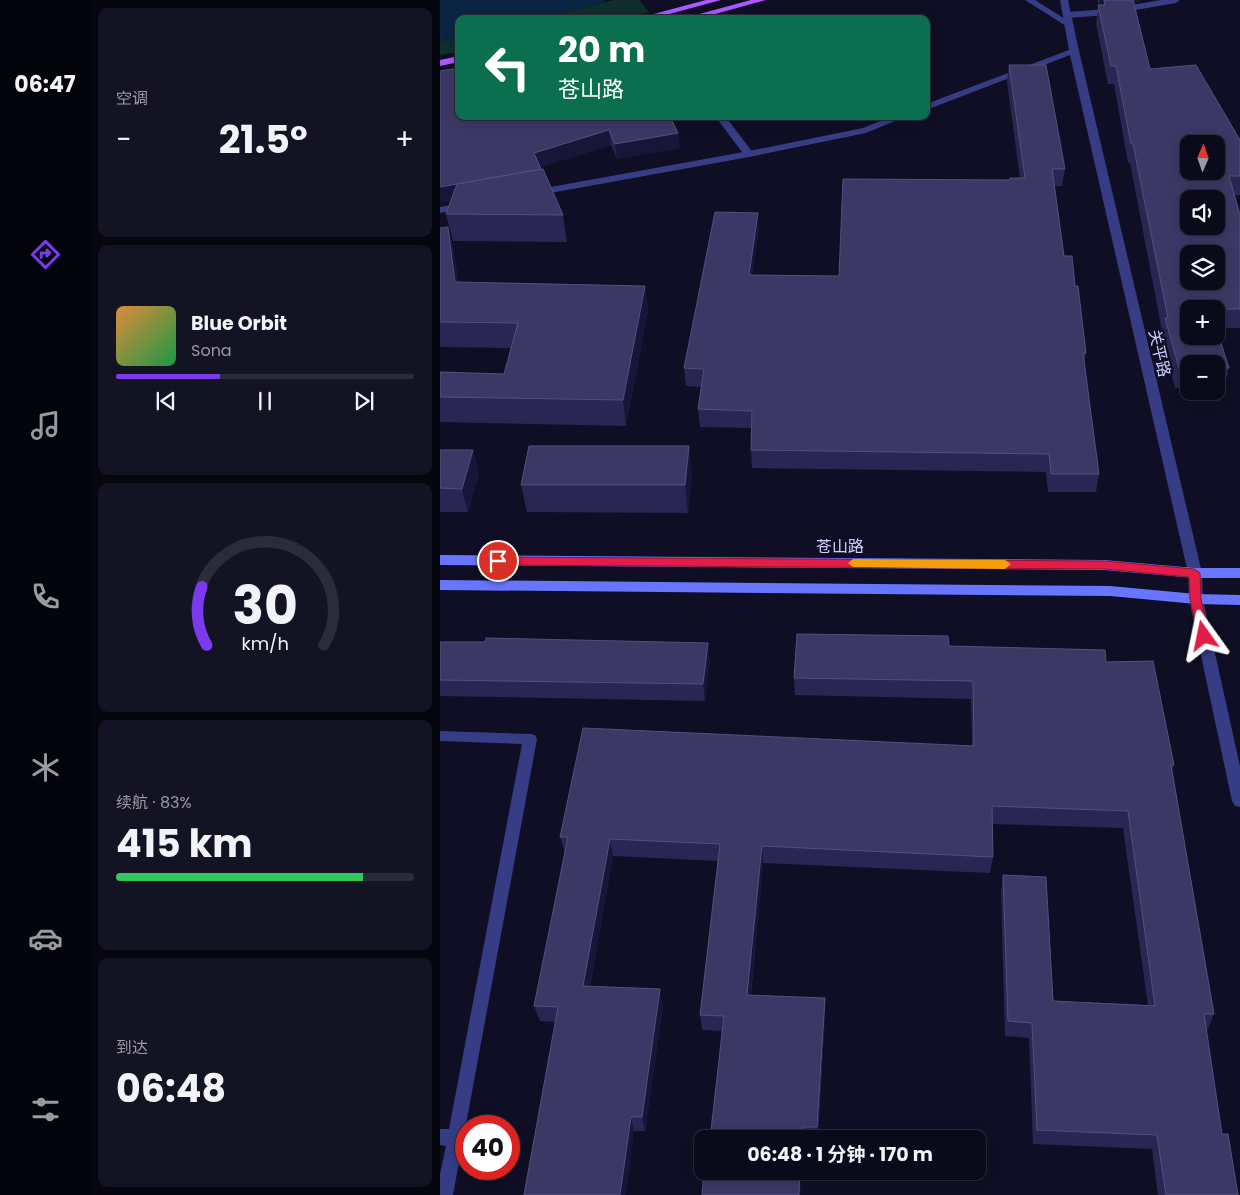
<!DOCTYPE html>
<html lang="zh">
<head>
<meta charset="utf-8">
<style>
	:root { --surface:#0b0a1b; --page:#141324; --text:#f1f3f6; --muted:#9a9aa3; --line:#2b2b3a; --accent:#7c3aed }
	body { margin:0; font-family:Poppins,"Noto Sans SC",sans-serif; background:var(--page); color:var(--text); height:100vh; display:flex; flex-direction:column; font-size:19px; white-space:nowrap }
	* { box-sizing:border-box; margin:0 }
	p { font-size:16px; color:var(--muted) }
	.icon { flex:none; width:28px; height:28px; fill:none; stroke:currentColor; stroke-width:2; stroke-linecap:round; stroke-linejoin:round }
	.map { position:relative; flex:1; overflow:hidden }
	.side { display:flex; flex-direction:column; gap:8px; padding:8px; background:#06060f; width:350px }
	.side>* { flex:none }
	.guide { position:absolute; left:15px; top:15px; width:475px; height:105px; border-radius:10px; box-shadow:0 2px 12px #0003,0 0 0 1px var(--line); background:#0b6e4f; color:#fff; overflow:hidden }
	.needle { width:32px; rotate:2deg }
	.fabs { position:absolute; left:740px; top:135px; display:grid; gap:10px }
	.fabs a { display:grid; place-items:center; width:45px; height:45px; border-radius:10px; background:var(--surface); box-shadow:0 2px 12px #0003,0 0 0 1px var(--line); font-size:25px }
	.speed { position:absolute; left:15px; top:1115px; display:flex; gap:10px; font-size:25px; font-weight:700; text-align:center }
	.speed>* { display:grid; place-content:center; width:65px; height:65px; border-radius:50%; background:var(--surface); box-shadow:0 2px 12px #0003,0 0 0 1px var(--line); line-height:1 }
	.speed .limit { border:8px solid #d22; background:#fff; color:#111 }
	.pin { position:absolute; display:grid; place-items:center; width:42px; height:42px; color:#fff; margin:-21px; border:2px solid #fff; border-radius:50%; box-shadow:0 1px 5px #0007 }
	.me { position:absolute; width:55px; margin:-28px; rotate:348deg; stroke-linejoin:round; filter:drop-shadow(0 0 4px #0008) }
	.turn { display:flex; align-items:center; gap:18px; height:105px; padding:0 20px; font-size:22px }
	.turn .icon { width:65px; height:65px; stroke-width:2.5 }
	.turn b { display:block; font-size:35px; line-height:42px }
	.big { font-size:38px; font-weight:700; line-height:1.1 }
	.side .tile { flex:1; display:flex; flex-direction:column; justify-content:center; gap:8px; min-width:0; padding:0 18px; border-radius:10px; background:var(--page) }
	.side .dial { align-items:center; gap:0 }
	.dial svg { height:130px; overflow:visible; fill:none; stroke:var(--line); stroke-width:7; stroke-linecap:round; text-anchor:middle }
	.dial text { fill:var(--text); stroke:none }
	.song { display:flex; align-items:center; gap:15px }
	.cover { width:60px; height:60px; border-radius:8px; background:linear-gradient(135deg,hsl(30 70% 55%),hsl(140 70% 35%)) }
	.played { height:5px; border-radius:2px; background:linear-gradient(90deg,var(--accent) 35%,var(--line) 35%) }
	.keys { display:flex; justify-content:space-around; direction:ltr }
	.heat { display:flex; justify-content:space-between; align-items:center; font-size:28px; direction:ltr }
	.charge { height:8px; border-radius:4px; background:linear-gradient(90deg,#34c759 83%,var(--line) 0) }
	.trip { position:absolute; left:254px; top:1130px; width:292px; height:50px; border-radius:10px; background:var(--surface); box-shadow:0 2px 12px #0003,0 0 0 1px var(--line); font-weight:700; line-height:50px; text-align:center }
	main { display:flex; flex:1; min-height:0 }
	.tab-bar { display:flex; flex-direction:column; width:90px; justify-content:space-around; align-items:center; background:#04040b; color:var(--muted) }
	.tab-bar .icon { width:35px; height:35px }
	.tab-bar .current { color:var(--accent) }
	.tab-bar b { font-size:22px; color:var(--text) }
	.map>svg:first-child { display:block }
	.green { fill:#102f2a }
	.water { fill:#082543 }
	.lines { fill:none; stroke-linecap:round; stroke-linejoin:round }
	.service { fill:#373d85; fill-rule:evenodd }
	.minor { fill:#373d85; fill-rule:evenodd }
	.tertiary { fill:#373d85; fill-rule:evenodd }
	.secondary { fill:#6876ff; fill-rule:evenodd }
	.primary { fill:#ad58ff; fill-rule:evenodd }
	.wall { fill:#2a2653; fill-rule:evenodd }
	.shaded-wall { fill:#171538 }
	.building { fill:#3c3865; stroke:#53507e; fill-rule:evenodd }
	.route { fill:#e11d48; stroke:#92132f }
	.slow { fill:#f59e0b }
	.labels { text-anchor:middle; stroke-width:5; stroke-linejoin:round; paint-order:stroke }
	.street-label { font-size:16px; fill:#d1d1ff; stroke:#0f0e24 }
</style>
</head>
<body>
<main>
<nav class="tab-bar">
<b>06:47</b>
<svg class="icon current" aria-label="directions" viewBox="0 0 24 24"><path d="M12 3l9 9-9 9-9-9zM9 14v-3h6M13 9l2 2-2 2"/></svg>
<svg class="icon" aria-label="music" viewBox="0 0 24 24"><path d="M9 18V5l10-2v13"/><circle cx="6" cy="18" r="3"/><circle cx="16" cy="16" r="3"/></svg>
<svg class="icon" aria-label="phone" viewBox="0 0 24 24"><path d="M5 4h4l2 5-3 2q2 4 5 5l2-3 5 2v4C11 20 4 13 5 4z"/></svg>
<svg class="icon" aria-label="climate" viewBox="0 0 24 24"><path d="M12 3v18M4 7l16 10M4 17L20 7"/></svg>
<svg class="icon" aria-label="car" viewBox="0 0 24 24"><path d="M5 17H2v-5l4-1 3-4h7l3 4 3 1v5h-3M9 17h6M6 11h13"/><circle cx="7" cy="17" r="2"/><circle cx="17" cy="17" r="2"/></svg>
<svg class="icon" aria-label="filters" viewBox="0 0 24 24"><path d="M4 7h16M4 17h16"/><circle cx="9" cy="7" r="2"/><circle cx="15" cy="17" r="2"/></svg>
</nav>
<section class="side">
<div class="tile"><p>空调</p>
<div class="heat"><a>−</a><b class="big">21.5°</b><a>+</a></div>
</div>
<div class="tile">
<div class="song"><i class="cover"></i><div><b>Blue Orbit</b><p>Sona</p></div></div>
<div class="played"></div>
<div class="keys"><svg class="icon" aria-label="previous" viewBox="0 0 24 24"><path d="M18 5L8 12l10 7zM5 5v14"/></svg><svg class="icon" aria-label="pause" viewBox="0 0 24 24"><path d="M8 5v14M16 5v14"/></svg><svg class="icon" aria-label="next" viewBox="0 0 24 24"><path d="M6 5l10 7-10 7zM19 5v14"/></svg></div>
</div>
<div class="tile dial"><svg viewBox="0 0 100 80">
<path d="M14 69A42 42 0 1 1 86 69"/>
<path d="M14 69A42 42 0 0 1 11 33" stroke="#7c3aed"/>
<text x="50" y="56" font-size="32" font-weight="700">30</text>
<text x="50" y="72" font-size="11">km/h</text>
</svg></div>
<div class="tile"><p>续航 · 83%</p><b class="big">415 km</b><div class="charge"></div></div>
<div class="tile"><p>到达</p><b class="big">06:48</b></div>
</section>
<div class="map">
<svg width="800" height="1195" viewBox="0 0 800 1195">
	<rect width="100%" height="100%" fill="#0f0e24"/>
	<!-- green -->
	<g class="green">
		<polygon points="174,0 199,0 209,12 179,19 101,19"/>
		<polygon points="19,37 19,52 0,55 0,41"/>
	</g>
	<!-- water -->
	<polygon class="water" points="0,0 164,0 166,2 101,19 19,19 19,37 0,41"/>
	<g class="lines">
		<!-- service -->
		<polygon class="service" points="0,731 90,734 95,735 97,739 13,1195 0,1195 0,1174 6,1146 0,1145 0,1129 9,1129 82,744 0,741"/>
		<!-- minor -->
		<g class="minor">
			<polygon points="585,0 595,0 633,24 629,27 626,26"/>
			<polygon points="721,0 740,0 736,3 667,15 628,18 624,15 628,12 667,9"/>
			<polygon points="275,116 285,116 314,154 313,156 305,156"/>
		</g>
		<!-- tertiary -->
		<g class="tertiary">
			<polygon points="620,0 628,0 639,51 762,573 763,599 800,766 800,807 795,806 792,801 749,599 748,573 630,55 486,110 486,104 629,50"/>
			<polygon points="453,116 467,116 426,133 309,157 94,196 89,193 94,190 309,151 423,128"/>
			<polygon points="26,202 30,203 31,205 30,207 0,213 0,207"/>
		</g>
		<!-- secondary -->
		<g class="secondary">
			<polygon points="0,555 664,560 755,568 800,568 800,578 755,578 664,570 0,565"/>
			<polygon points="0,580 670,586 756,594 800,595 800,605 756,604 670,596 0,590"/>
		</g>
		<!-- primary -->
		<g class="primary">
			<polygon points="266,0 281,0 211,19 195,19"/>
			<polygon points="311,0 326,0 257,19 241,19"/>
			<polygon points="19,56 19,62 0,66 0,60"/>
		</g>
	</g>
	<!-- wall -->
	<g class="wall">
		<path d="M657,0H700L699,2H694L710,69L800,140V195H795L800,215V328H776L789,368L784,387H776V364H749V388H735L721,338L722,331L696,194L690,163H688L674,84H668L656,23L659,5ZM749,309H776V336Z"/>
		<polygon points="569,65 625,169 622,186 615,186 624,256 635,286 646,353 644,366 659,474 656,492 608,492 606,472 312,468 311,450 311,428 260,427 258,409 262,387 246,386 244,368 319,230 312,275 399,276 570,180 580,178 567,82"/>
		<polygon points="0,71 240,148 177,159 171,145 100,167 123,215 127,242 13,241 6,214 11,201"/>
		<polygon points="8,227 14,252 18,282 205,286 208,311 186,426 0,422 0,372 64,374 71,348 0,347 0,228"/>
		<polygon points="0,450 33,450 39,474 28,512 0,512"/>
		<polygon points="252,474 248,513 87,512 81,485"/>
		<polygon points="0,642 270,660 265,701 0,696"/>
		<polygon points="509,646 666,662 734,765 732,770 774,1014 768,1029 766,1029 782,1134 798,1195 718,1195 712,1149 593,1144 589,1038 565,1036 561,892 563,875 613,1001 708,1005 683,828 552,824 553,857 550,873 323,863 311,995 385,998 385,1014 378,1139 270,1139 282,1031 262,1030 260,1015 278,861 173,856 150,986 223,1005 205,1131 194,1131 115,1022 100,1021 94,1006 125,853 120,837 532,746 531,699 355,695 354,678"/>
	</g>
	<!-- shaded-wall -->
	<g class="shaded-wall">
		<polygon points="660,0 664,0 663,7 659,8"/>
		<polygon points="664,0 700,0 699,2 665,7"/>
		<polygon points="169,130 171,145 97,168 94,153"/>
		<polygon points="238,133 240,148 177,159 175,144"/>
		<polygon points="24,183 26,199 0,203 0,187"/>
		<polygon points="318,213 319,230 310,292 309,275"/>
		<polygon points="8,227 14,252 21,307 15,282"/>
		<polygon points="205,286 208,311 186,426 183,400"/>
		<polygon points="249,446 252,474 248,513 245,485"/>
		<polygon points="33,450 39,474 28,512 22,489"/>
		<polygon points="268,643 270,660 265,701 263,684"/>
		<polygon points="170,839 173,856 147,1002 143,986"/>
		<polygon points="322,846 323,863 309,1010 307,995"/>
		<polygon points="220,989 223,1005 205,1131 202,1117"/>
		<polygon points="385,998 385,1014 377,1139 377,1127"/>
		<polygon points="191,1117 194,1131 186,1195 180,1195"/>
		<polygon points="360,1171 362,1171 360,1195 359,1195"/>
	</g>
	<!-- building -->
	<g class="building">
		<path d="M664,0H693L710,69L756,65L800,140V176H789L800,215V309H749V336H776V327L789,368H776V364H749V368H739L725,318H728L699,174L693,144H691L676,66H671L658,5H665ZM749,144H776V171H749ZM749,199H776V226H749ZM749,254H776V281H749Z"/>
		<polygon points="569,65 606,65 625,169 612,169 624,256 632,256 635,286 638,286 646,353 643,353 659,474 611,474 609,454 311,450 312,411 258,409 264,369 244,368 275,212 318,213 309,275 399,276 403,179 570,180 570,178 585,178"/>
		<polygon points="19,68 19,116 230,116 238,133 175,144 169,130 94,153 101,169 0,187 0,71"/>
		<polygon points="103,169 123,215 6,214 17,184"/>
		<polygon points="8,227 15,282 205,286 183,400 0,397 0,372 64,374 78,323 0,322 0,228"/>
		<polygon points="89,446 249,446 245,485 81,485"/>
		<polygon points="0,450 33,450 22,489 0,488"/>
		<polygon points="357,634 508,636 509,646 665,650 666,662 713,661 734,765 731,765 774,1014 764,1014 782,1134 788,1134 798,1195 726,1195 717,1135 597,1130 592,1023 568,1021 563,875 606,877 613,1001 715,1006 688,811 552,806 553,857 322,846 307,995 385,998 377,1127 363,1127 362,1139 270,1139 284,1016 260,1015 280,844 170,839 143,986 220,989 202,1117 191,1117 180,1195 84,1195 118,1007 94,1006 128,837 120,837 143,728 534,746 533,681 354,678"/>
		<polygon points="46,638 268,643 263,684 0,680 0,642 45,642"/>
		<polygon points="264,1171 360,1171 359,1195 262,1195"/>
	</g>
	<!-- route -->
	<polygon class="route" points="58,557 664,561 754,569 760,573 761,599 770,636 764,640 758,636 750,599 749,577 664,569 58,565 53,561"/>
	<!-- slow -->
	<polygon class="slow" points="413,559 565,560 571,564 565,569 413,567 408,563"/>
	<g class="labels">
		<!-- street labels -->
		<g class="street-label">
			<text transform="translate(720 353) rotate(77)" y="6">关平路</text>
			<text x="400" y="552">苍山路</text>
		</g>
	</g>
</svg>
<div class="fabs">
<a><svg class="needle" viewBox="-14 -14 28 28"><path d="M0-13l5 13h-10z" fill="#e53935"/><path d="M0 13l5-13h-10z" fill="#9a9aa3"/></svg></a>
<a><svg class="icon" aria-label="sound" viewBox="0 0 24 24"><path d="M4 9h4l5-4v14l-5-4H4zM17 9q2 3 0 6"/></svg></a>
<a><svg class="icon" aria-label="layers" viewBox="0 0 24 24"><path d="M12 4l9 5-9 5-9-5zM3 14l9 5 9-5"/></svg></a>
<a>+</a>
<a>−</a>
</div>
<div class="speed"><div class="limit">40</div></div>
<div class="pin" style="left:58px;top:561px;background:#d93025"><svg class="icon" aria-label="arrive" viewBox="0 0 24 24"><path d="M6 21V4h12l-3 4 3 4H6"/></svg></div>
<svg class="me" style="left:764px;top:636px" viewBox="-20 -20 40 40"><path d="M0-17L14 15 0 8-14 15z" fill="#e11d48" stroke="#fff" stroke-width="4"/></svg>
<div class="trip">06:48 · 1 分钟 · 170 m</div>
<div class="guide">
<div class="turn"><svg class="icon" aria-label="left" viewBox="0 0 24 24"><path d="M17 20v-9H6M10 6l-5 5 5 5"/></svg><div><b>20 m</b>苍山路</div></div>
</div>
</div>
</main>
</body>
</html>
